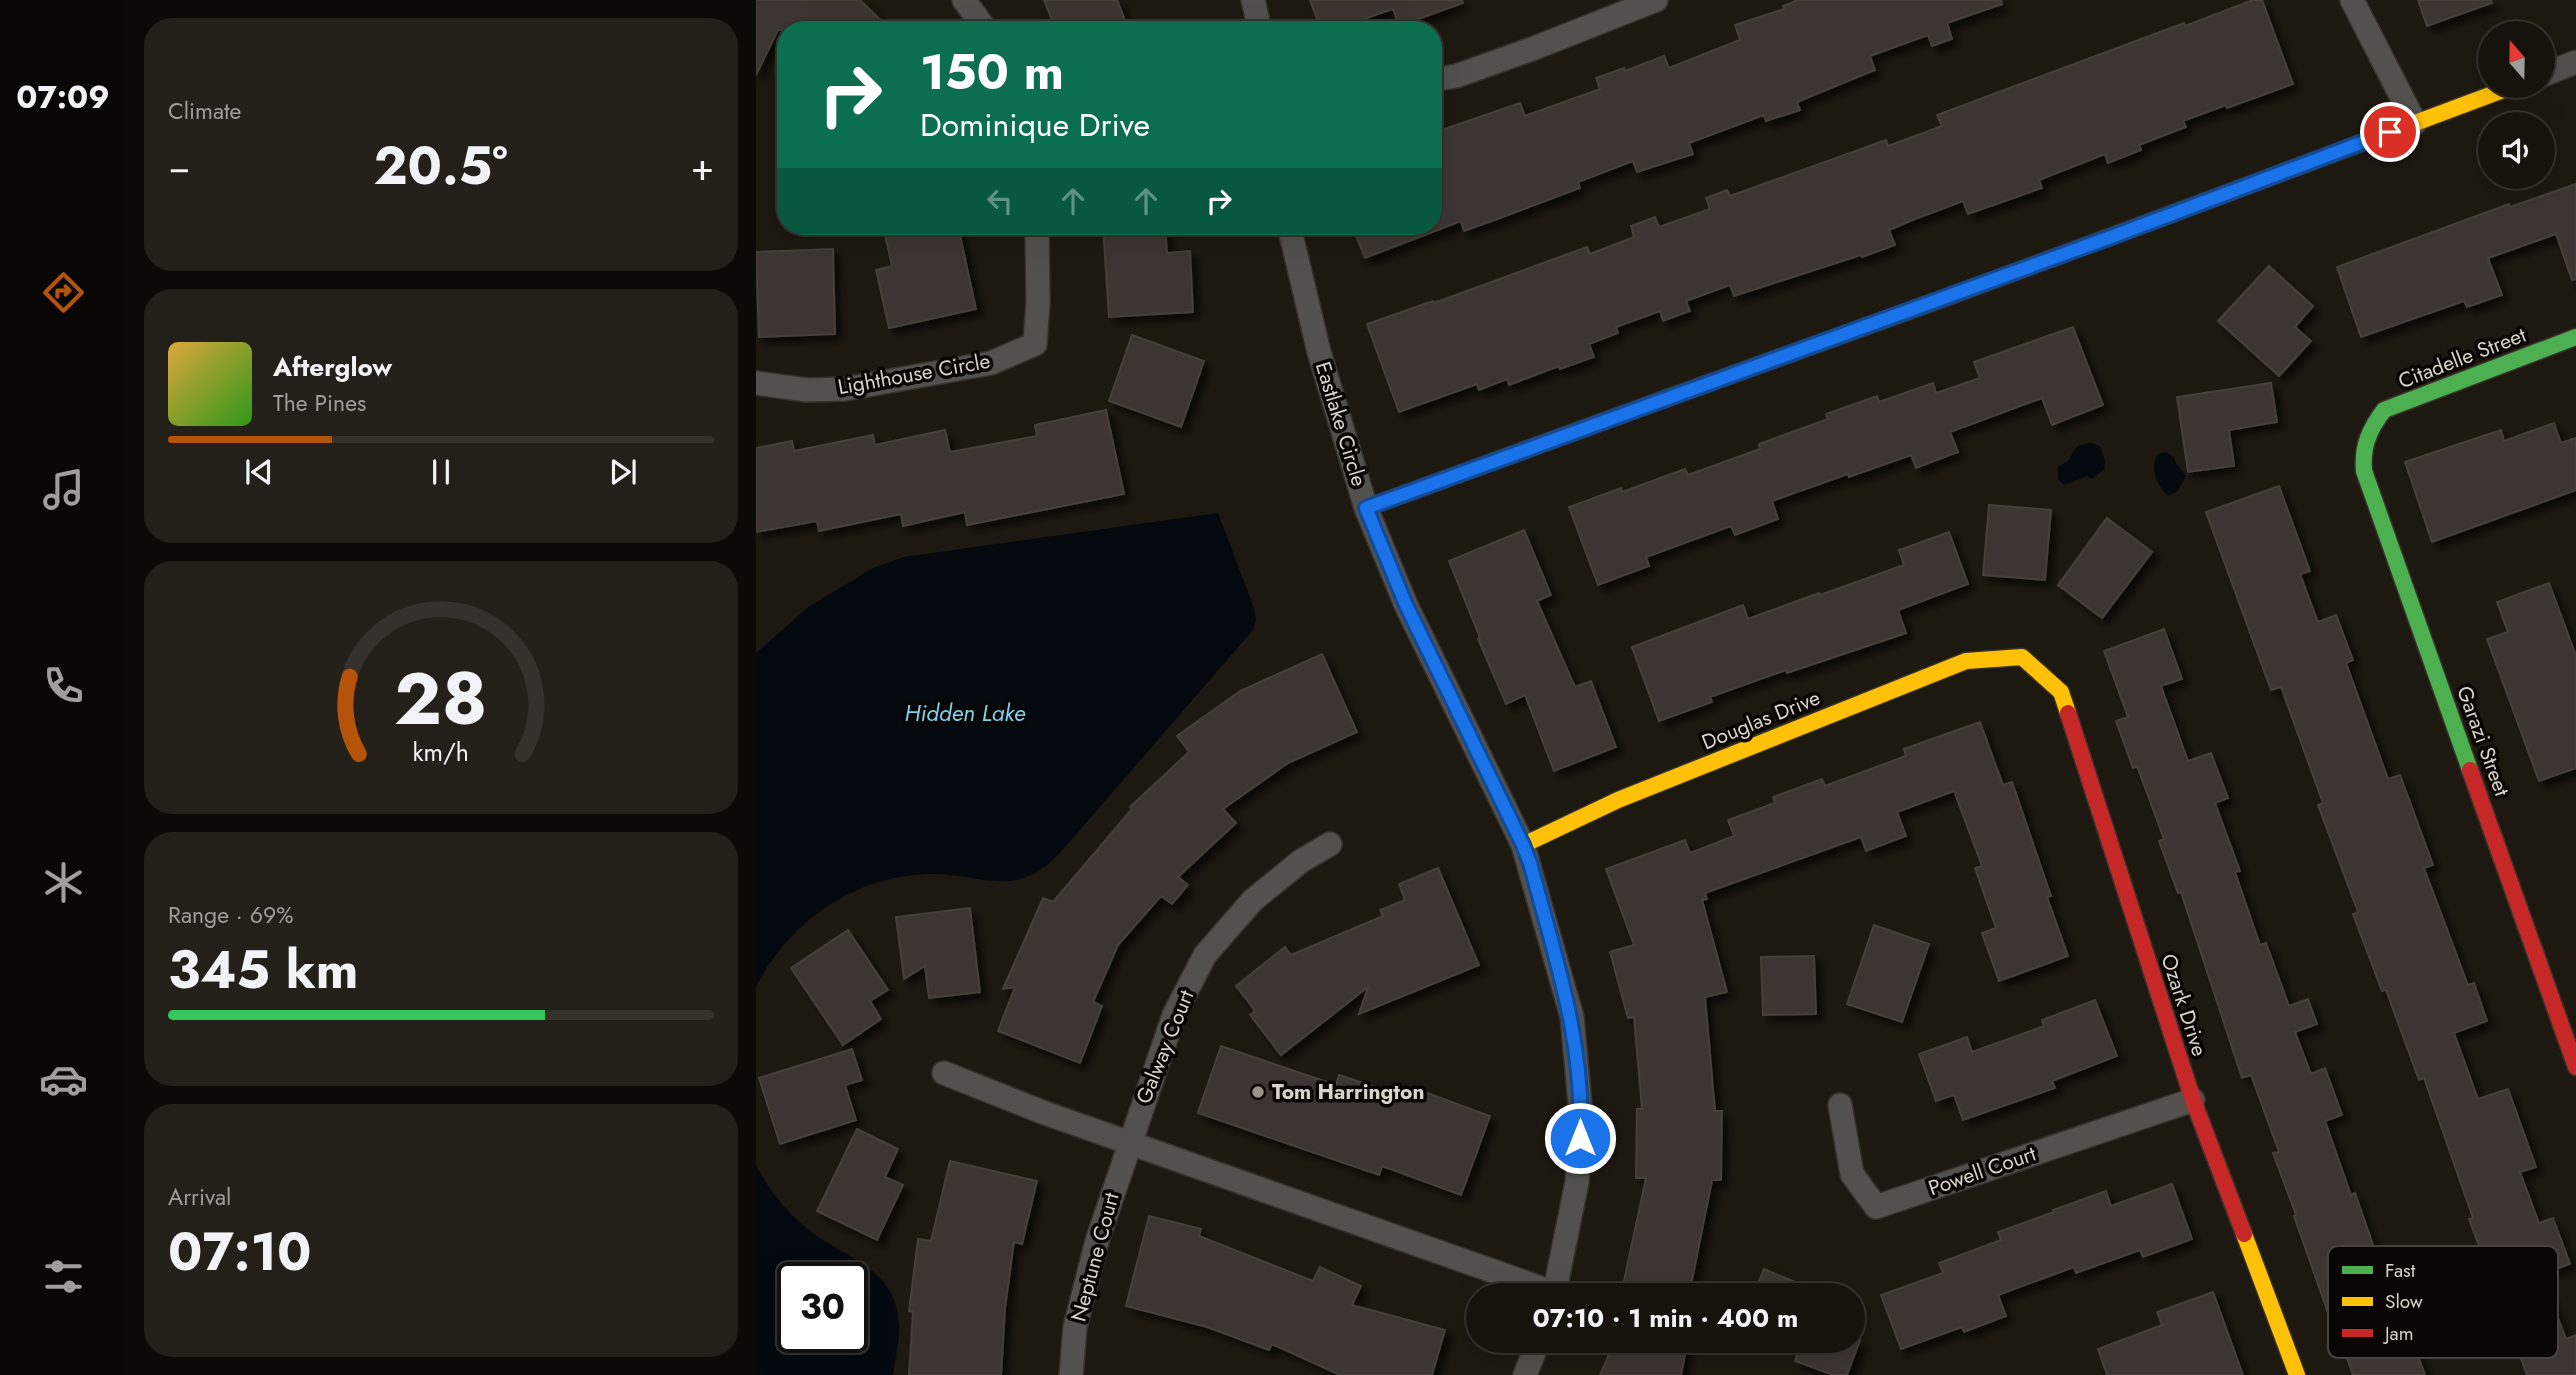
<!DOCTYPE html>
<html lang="en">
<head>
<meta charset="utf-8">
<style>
	:root { --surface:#16120c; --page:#23201a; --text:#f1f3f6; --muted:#9e9e9d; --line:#35322d; --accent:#b45309 }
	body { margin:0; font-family:Jost,sans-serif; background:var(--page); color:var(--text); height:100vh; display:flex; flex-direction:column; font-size:26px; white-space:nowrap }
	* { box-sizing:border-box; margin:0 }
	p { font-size:23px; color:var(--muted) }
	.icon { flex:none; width:38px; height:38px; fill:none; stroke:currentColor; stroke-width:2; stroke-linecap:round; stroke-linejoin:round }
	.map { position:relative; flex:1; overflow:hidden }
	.drawer { display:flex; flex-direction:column; gap:18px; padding:18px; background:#0c0a07; width:630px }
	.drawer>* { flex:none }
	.hud { position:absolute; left:21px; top:21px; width:665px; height:214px; border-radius:28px; box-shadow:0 7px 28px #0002,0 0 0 2px var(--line); background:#0b6e4f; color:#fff; overflow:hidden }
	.needle { width:46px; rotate:340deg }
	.controls { position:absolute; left:1722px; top:21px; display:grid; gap:14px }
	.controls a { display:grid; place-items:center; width:77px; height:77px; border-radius:50%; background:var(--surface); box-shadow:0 7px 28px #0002,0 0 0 2px var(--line); font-size:35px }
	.speed { position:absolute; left:21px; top:1262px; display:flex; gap:14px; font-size:35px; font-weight:700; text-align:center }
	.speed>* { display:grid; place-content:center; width:91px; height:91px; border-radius:50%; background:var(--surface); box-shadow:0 7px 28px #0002,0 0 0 2px var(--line); line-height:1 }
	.speed .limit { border:4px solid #111; border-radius:10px; background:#fff; color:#111 }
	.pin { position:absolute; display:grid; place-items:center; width:60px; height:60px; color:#fff; margin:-30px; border:4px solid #fff; border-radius:50%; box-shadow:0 2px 7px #0007 }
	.me { position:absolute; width:77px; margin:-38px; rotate:0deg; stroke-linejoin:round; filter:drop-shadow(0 0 5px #0008) }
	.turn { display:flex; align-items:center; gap:24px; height:147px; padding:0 28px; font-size:32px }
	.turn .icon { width:91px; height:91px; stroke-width:2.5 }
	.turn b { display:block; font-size:49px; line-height:60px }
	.lanes { display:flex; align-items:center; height:66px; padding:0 28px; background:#0003; justify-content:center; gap:35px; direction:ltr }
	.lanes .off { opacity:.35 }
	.big { font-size:52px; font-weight:700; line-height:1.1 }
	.drawer .tile { flex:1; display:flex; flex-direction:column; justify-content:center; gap:10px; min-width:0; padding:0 24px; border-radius:28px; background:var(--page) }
	.drawer .dial { align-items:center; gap:0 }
	.dial svg { height:182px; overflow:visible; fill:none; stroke:var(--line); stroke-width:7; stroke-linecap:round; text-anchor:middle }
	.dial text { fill:var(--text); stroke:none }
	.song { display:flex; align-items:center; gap:21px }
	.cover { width:84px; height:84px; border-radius:10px; background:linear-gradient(135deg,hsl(40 70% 55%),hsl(110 70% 35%)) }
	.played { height:7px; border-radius:4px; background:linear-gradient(90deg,var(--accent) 30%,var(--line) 30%) }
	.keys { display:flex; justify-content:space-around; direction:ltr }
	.heat { display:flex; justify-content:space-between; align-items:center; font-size:38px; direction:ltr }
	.charge { height:10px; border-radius:5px; background:linear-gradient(90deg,#34c759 69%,var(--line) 0) }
	.trip { position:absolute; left:710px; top:1283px; width:399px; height:70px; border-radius:35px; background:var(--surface); box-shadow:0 7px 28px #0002,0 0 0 2px var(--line); font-weight:700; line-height:70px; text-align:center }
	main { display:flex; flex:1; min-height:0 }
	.tab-bar { display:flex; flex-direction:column; width:126px; justify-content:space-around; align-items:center; background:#090705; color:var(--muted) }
	.tab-bar .icon { width:49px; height:49px }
	.tab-bar .selected { color:var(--accent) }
	.tab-bar b { font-size:32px; color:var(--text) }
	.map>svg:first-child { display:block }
	.water { fill:#03090e; fill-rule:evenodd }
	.building { fill:#3c3630; stroke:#444039; stroke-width:2; filter:url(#shadow) }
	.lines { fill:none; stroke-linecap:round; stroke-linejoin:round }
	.street-casing { stroke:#37312b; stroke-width:26 }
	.fast-casing { stroke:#37312b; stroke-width:19 }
	.slow-casing { stroke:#37312b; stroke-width:19 }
	.jam-casing { stroke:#37312b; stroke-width:19 }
	.street { stroke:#53514d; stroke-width:23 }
	.fast { stroke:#4caf50; stroke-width:16 }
	.slow { stroke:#ffc107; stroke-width:16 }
	.jam { stroke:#c62828; stroke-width:16 }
	.route-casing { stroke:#114b97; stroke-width:18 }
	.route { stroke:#1a73e8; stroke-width:12 }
	.poi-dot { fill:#989288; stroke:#090502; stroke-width:2.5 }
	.labels { text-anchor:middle; stroke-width:7; stroke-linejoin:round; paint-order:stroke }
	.street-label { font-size:21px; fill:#dad3c9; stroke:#090502 }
	.poi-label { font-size:21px; font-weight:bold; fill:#dad3c9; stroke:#090502; text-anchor:start }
	.water-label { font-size:23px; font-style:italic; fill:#7bd2ec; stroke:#090502 }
	.key { fill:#090502; stroke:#48433e; stroke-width:2 }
	.key-label { font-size:19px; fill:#dad3c9 }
</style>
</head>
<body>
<main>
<nav class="tab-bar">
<b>07:09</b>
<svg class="icon selected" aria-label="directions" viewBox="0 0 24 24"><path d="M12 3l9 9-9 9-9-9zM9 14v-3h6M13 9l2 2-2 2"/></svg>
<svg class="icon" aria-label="music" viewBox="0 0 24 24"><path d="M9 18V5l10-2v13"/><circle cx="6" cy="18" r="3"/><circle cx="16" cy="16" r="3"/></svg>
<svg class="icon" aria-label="phone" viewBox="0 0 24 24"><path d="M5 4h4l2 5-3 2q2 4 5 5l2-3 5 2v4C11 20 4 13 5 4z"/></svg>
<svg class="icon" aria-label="climate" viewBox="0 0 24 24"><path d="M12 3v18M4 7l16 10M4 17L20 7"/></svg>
<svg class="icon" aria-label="car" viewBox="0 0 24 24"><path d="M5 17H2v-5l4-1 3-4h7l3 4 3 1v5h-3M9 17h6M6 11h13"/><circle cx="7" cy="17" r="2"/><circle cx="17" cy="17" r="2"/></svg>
<svg class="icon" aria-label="filters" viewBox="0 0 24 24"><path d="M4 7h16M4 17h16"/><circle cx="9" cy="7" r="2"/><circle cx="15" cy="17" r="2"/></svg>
</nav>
<section class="drawer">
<div class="tile"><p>Climate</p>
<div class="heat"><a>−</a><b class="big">20.5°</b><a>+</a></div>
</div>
<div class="tile">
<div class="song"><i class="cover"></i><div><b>Afterglow</b><p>The Pines</p></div></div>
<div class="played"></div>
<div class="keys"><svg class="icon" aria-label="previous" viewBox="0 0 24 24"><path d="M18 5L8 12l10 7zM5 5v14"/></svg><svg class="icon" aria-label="pause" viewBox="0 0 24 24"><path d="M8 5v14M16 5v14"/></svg><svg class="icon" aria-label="next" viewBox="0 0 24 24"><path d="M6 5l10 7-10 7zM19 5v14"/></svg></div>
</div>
<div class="tile dial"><svg viewBox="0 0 100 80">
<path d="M14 69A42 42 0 1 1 86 69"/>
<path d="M14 69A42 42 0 0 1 10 35" stroke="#b45309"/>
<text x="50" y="56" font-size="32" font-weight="700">28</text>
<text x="50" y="72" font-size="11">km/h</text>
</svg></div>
<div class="tile"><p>Range · 69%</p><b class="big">345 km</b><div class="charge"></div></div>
<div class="tile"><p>Arrival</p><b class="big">07:10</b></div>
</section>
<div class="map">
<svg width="1820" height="1375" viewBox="0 0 1820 1375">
	<defs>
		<filter id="shadow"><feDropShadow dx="6" dy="6" stdDeviation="3.5" flood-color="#0009"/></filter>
	</defs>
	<rect width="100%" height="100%" fill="#1d1810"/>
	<!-- water -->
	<g class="water">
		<polygon points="1334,443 1344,446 1349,461 1348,470 1336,479 1331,476 1308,485 1302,479 1302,467 1312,461 1321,446"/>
		<path d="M1410,452L1418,457L1420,463L1430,476L1422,491L1413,496C1401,487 1393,466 1402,454Z"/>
		<path d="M462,513L498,608L500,619L497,630L303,854C256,901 228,873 172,874C98,876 33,922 0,987V653L51,608L117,568L148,557Z"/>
		<path d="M0,1165C12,1189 29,1210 49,1227C87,1259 142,1266 143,1327C143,1343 139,1360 137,1375H0ZM37,1278H96V1337H37Z"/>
	</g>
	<!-- building -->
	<g class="building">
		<polygon points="0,0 104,0 135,30 22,30 0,75"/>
		<polygon points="288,0 361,0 373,30 300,30"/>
		<polygon points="554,0 706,0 707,3 643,26 637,9 575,30 565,30"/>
		<polygon points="1042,0 1245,0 1246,4 1191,23 1196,39 1176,46 1172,35 1114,56 1119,70 1041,102 1044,110 1010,121 1008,115 933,143 937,154 881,172 877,161 822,182 824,188 744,218 708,231 705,221 609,258 596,226 677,226 677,133 764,103 769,116 844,89 840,78 868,68 869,71 908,56 913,68 984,40 979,25 1028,9 1027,6"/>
		<polygon points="1497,0 1506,0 1537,84 1471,108 1470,105 1427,121 1430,127 1383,145 1385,150 1352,163 1349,154 1283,180 1286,188 1212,214 1207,201 1159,219 1133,230 1139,245 1106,257 1105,255 978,296 974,285 930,301 934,311 907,321 904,311 860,327 862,333 833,344 838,357 804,369 803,366 753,385 751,379 723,390 721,384 643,412 611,324 677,301 678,303 831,247 834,254 878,237 875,226 899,217 903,227 954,209 950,198 971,190 974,196 1130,140 1132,146 1186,126 1181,115 1428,23 1429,26"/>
		<polygon points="1662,0 1735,0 1736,3 1671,26"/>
		<polygon points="1820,184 1820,279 1816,280 1800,234 1732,258 1746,295 1711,307 1708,301 1605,337 1581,267 1753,204 1754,207"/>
		<polygon points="127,226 202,226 220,309 133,328 120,270 136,266"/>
		<polygon points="347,226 409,226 411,253 434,251 437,312 353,317"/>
		<polygon points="77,249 79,334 3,337 0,252"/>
		<polygon points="1513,266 1557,306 1539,327 1555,341 1523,376 1462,321"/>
		<polygon points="1317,327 1347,405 1296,425 1286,398 1194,432 1202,452 1160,468 1155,455 1093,477 1092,474 1016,501 1022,519 979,535 975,526 890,557 893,566 842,585 813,507 865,488 866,492 929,469 932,475 1004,449 1003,444 1072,419 1070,414 1121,396 1123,402 1177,383 1180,393 1224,378 1218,362"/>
		<polygon points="376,335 448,361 425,427 353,401"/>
		<polygon points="1515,383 1521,422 1473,430 1478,466 1432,472 1421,397"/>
		<polygon points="350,410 368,494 211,525 209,512 147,526 145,514 63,531 61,521 0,532 0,448 36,441 38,451 117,435 119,445 189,430 194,452 281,436 279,425"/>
		<polygon points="1798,423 1805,443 1820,438 1820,490 1676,542 1649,462 1745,430 1748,441"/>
		<polygon points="1523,486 1554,571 1544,574 1562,622 1580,615 1597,660 1590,663 1632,779 1644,775 1677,865 1668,868 1712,985 1718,983 1731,1021 1698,1033 1722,1099 1752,1089 1780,1167 1764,1172 1783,1223 1797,1218 1814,1264 1785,1274 1810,1339 1820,1335 1820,1375 1771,1375 1713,1219 1717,1218 1668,1078 1663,1080 1630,990 1626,991 1597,914 1602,912 1562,805 1567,803 1525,687 1515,690 1450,512"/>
		<polygon points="1233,505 1295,510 1289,580 1227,575"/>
		<polygon points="1351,518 1396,552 1346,618 1302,585"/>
		<polygon points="768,530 795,595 781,601 819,687 835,681 860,747 798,771 769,695 750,704 722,639 724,638 693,561"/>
		<polygon points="1193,532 1212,584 1142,610 1150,633 1031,673 1030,670 954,697 956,702 903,721 876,647 987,605 992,619 1063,593 1064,595 1148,565 1143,550"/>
		<polygon points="1793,583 1820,656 1820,768 1783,781 1731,639 1752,632 1741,602"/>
		<polygon points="1408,629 1426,679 1405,686 1432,761 1455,753 1472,798 1459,803 1484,871 1479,872 1504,945 1510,943 1533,1006 1552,999 1561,1024 1539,1032 1555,1074 1569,1068 1586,1115 1569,1121 1595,1195 1599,1193 1643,1320 1648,1318 1669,1375 1597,1375 1580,1327 1577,1327 1538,1216 1540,1215 1517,1153 1523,1152 1495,1075 1486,1078 1425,892 1422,893 1403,841 1408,839 1381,766 1377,768 1360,721 1372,717 1348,651"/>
		<polygon points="566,654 601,732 532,763 467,809 480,823 422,877 432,885 416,904 405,896 362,945 337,1002 346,1006 324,1063 242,1031 259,987 247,989 287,898 297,902 376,809 374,807 433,752 421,736 484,691"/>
		<polygon points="1224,722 1247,785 1256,782 1295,896 1291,897 1312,956 1243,981 1226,933 1240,928 1219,868 1226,866 1198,791 1141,812 1150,836 1110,851 1105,837 949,893 951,899 946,900 971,992 949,997 959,1111 966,1111 965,1180 956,1180 933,1295 865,1295 890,1178 880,1178 881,1109 886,1109 878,1017 872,1018 854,952 878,945 850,869 929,840 934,853 978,836 972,820 1019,803 1017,797 1066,779 1069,786 1150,756 1148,749"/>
		<polygon points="682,868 723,965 603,1014 612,987 525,1055 494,1015 499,1011 480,986 529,947 535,955 627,916 624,910 649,900 643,884"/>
		<polygon points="214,908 224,992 173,998 169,966 148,979 140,917"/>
		<polygon points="1118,925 1173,944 1146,1022 1091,1004"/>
		<polygon points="92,930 132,990 114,1001 125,1019 87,1045 35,968"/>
		<polygon points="1058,956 1060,1014 1007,1015 1005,957"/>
		<polygon points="1339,1000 1361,1056 1296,1081 1299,1088 1207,1120 1198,1095 1180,1101 1163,1054 1211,1037 1216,1052 1288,1026 1286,1020"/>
		<polygon points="465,1046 580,1085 583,1075 663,1101 666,1091 734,1116 705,1195 626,1166 623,1175 442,1113"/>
		<polygon points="96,1049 106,1080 89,1085 100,1120 24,1144 3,1078"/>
		<polygon points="101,1129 142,1149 129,1177 147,1185 121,1240 61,1211"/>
		<polygon points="194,1161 281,1181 266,1244 258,1242 249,1308 245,1375 153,1375 157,1312 153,1311 162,1239 175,1241"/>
		<polygon points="1416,1184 1436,1239 1387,1257 1384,1250 1320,1273 1318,1267 1242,1295 1250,1316 1208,1332 1206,1327 1145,1349 1125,1295 1187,1273 1183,1263 1245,1240 1242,1232 1298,1212 1297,1210 1350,1191 1355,1206"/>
		<polygon points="393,1216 445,1229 443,1236 557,1281 564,1267 605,1286 596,1305 689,1330 676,1375 584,1375 516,1344 513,1350 451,1327 370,1306"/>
		<polygon points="1008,1269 1070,1295 997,1295"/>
		<polygon points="1457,1292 1487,1375 1351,1375 1342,1349 1406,1325 1401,1312"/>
		<polygon points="859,1340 932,1340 925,1375 844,1375"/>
		<polygon points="1046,1340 1104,1340 1091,1375 1077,1375 1039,1361"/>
	</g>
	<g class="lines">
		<defs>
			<g id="street">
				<polyline points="208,0 230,30"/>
				<polyline points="497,0 504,30"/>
				<polyline points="1596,0 1659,123"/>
				<polyline points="1787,75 1820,62"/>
				<polyline points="677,80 700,76 776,49 900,0"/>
				<polyline points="533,226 563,352 610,508 650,605 767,845 816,1017 825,1115 821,1182 798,1295"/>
				<polyline points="0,383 51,390 89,389 235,363 279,344 282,302 281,226"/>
				<polyline points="188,1073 289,1113 799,1293"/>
				<polyline points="1084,1105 1096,1174 1120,1207 1437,1100"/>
				<polyline points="315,1375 319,1327 341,1241 418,1015 449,955 497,900 545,861 574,844"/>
				<polyline points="769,1375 783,1340"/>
			</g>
			<g id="fast">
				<polyline points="925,393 1186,299"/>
				<path d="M1714,770L1608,471C1606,446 1613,430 1628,410L1820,337"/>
			</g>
			<g id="slow">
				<polyline points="1469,194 1758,86"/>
				<polyline points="610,508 925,393"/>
				<polyline points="767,845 862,800 1210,661 1266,657 1305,692 1312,713"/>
				<polyline points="1488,1234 1541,1375"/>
			</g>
			<g id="jam">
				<polyline points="1186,299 1469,194"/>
				<polyline points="1312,713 1437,1100 1488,1234"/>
				<polyline points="1714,770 1820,1067"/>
			</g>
		</defs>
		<!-- street casing -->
		<use href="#street" class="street-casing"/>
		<!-- fast casing -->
		<use href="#fast" class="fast-casing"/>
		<!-- slow casing -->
		<use href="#slow" class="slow-casing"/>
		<!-- jam casing -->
		<use href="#jam" class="jam-casing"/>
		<!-- street -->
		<use href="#street" class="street"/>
		<!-- fast -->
		<use href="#fast" class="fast"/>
		<!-- slow -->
		<use href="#slow" class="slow"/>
		<!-- jam -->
		<use href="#jam" class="jam"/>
	</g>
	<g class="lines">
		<defs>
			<path id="route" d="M824,1138C829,1043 798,953 774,863L767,845L650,605L610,508L1355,237L1634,132"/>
		</defs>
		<!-- route casing -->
		<use href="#route" class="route-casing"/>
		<!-- route -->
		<use href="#route" class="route"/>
	</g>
	<!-- markers -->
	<circle class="poi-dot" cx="502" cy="1092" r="7"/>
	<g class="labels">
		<!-- street labels -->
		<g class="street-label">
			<text transform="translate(1706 358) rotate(-21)" y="7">Citadelle Street</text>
			<text transform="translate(158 374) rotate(-10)" y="7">Lighthouse Circle</text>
			<text transform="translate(585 424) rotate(73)" y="7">Eastlake Circle</text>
			<text transform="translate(1005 720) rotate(-22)" y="7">Douglas Drive</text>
			<text transform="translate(1727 741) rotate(70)" y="7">Garazi Street</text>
			<text transform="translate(1428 1005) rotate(72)" y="7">Ozark Drive</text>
			<text transform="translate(409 1047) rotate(-68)" y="7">Galway Court</text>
			<text transform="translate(1226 1171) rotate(-19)" y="7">Powell Court</text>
			<text transform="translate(339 1257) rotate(-75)" y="7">Neptune Court</text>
		</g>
		<!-- poi labels -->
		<g class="poi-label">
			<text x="516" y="1099">Tom Harrington</text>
		</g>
		<!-- water labels -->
		<g class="water-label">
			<text x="209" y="721">Hidden Lake</text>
		</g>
	</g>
	<!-- legend -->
	<rect x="1572" y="1246" width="230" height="112" rx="10" class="key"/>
	<rect x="1586" y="1266" width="31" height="8" fill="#4caf50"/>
	<rect x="1586" y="1297" width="31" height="9" fill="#ffc107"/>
	<rect x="1586" y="1329" width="31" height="8" fill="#c62828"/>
	<g class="key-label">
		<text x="1629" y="1277">Fast</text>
		<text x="1629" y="1308">Slow</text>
		<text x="1629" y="1340">Jam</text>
	</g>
</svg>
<div class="controls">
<a><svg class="needle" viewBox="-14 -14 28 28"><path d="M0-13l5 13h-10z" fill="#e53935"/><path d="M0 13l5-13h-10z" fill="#9e9e9d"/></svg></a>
<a><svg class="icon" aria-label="sound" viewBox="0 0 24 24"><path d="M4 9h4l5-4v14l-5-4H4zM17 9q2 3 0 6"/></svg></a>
</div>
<div class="speed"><div class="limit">30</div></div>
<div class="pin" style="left:1634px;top:132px;background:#d93025"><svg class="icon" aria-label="arrive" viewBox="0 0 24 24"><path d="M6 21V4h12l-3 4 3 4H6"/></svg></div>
<svg class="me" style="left:824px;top:1138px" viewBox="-20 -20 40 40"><circle r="17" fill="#1a73e8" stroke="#fff" stroke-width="3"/><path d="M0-11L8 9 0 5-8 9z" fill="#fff"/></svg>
<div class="trip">07:10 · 1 min · 400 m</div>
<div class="hud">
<div class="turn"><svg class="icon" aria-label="right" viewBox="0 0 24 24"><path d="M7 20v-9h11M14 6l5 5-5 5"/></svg><div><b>150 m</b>Dominique Drive</div></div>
<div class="lanes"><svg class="icon off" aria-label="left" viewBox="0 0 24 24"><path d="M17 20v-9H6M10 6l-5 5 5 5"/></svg><svg class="icon off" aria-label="ahead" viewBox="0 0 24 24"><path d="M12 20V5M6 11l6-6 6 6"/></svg><svg class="icon off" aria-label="ahead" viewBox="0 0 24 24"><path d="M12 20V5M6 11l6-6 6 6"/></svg><svg class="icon" aria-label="right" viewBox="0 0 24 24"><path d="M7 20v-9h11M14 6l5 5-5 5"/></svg></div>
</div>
</div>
</main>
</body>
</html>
